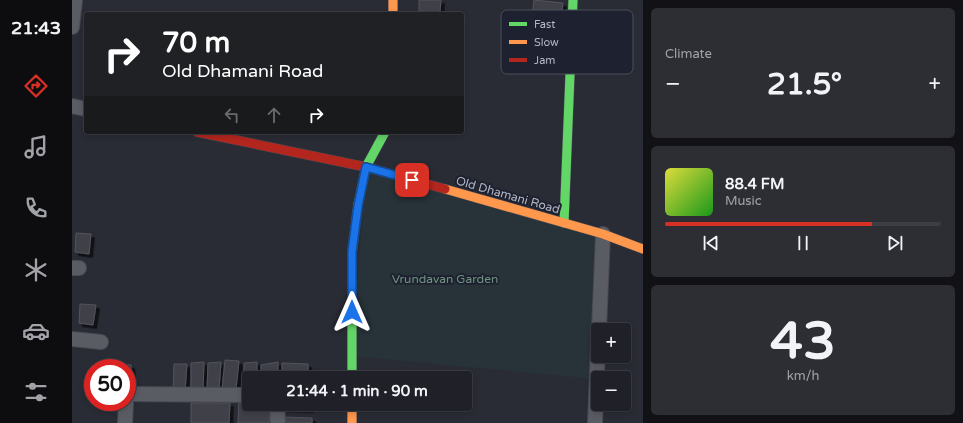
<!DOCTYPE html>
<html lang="en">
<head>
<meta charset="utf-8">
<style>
	:root { --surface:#202128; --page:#2d2e34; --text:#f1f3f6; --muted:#a2a3a8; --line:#3d3e45; --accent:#d93025 }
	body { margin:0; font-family:"Varela Round",sans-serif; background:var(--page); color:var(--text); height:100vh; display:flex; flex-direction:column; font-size:15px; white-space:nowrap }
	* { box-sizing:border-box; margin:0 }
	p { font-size:13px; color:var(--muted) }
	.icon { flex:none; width:22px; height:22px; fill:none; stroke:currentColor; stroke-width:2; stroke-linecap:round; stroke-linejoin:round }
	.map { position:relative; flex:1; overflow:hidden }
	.drawer { display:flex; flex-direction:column; gap:8px; padding:8px; background:#121216; width:320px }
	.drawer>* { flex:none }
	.top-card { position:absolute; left:12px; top:12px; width:380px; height:122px; border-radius:4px; box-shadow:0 2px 6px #0003,0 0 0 1px var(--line); background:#202124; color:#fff; overflow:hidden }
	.buttons { position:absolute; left:519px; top:323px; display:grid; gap:8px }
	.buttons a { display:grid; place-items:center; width:40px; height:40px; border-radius:4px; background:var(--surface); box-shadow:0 2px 6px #0003,0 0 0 1px var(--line); font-size:20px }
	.speed { position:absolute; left:12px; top:359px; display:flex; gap:8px; font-size:20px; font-weight:700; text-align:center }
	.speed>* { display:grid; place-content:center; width:52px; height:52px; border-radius:50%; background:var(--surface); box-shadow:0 2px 6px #0003,0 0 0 1px var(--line); line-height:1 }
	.speed .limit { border:6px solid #d22; background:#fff; color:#111 }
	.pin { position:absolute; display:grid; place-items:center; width:34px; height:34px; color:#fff; margin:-17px; border-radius:8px; box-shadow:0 2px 6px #0006 }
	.me { position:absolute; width:44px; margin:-22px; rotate:0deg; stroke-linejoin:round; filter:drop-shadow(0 0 3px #0008) }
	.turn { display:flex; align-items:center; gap:14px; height:84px; padding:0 12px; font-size:18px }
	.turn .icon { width:52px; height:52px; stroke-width:2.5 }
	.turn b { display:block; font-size:28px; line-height:34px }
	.lanes { display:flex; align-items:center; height:38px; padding:0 12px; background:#0003; justify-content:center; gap:20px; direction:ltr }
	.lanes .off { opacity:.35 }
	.big { font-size:30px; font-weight:700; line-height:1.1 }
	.drawer .tile { flex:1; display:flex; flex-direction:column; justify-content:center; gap:6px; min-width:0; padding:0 14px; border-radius:6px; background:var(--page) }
	.drawer .dial { align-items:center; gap:0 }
	.dial b { font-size:52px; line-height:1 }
	.song { display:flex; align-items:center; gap:12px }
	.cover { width:48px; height:48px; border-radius:6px; background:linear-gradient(135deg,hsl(60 70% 55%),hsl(120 70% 35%)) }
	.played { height:4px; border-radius:2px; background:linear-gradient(90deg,var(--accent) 75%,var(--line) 75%) }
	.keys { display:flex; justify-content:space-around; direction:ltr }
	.heat { display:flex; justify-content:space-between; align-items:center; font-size:22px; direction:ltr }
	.trip { position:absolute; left:170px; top:371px; width:230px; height:40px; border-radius:4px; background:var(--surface); box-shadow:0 2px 6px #0003,0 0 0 1px var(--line); font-weight:700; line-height:40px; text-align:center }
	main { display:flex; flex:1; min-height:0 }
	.tabs { display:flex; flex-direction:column; width:72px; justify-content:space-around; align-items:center; background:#0d0d10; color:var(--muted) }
	.tabs .icon { width:28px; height:28px }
	.tabs .on { color:var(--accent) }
	.tabs b { font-size:18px; color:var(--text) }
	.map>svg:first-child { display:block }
	.green { fill:#273339 }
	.building { fill:#3f4049; stroke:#52545d; filter:url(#shadow) }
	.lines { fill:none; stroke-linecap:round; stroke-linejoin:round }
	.street-casing { stroke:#484952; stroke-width:16 }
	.fast-casing { stroke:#484952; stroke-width:10 }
	.slow-casing { stroke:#484952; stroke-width:10 }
	.jam-casing { stroke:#484952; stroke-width:10 }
	.street { stroke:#5a5c63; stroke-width:14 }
	.fast { stroke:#63d668; stroke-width:9 }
	.slow { stroke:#ff974d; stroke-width:9 }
	.jam { stroke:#b3261e; stroke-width:9 }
	.route-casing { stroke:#114b97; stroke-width:10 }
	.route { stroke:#1a73e8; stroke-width:7 }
	.labels { text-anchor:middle; stroke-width:4; stroke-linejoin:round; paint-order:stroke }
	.street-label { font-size:12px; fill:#b4b7c5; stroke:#1e212f }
	.park-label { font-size:12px; fill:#6e9480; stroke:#1e212f }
	.key { fill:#1e212f; stroke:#4b4e5c; stroke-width:1 }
	.key-label { font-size:11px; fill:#b4b7c5 }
</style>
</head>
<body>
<main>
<nav class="tabs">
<b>21:43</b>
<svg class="icon on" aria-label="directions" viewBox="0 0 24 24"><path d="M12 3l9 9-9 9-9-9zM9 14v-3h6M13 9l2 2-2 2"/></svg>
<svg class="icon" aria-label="music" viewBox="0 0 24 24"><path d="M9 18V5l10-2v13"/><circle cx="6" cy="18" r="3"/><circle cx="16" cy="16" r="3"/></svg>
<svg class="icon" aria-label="phone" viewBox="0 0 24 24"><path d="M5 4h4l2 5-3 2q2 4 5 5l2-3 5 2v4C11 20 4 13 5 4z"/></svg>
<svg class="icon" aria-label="climate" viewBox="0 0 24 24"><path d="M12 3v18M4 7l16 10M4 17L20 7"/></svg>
<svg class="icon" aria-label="car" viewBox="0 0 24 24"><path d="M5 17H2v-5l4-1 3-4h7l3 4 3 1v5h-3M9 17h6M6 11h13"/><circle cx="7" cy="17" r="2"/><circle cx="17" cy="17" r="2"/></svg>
<svg class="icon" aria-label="filters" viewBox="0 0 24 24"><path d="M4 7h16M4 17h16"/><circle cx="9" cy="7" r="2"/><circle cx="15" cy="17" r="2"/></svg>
</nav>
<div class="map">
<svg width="571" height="423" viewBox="0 0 571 423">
	<defs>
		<filter id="shadow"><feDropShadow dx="3.5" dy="3.5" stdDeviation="0" flood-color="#0009"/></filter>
	</defs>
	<rect width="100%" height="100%" fill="#2a2c35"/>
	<!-- green -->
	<polygon class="green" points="294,167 531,234 525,379 280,356"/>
	<!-- building -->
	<g class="building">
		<polygon points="347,0 369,0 368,12 347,11"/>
		<polygon points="462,0 491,3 488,28 459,24"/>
		<polygon points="4,233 19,234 17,254 3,252"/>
		<polygon points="8,304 24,305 21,325 7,323"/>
		<polygon points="153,360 167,361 164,389 150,389"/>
		<polygon points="132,362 131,390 119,390 119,363"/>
		<polygon points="149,362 147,390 135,390 136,363"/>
		<polygon points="185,362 185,378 177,378 177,390 172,389 172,363"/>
		<polygon points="206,362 206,378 189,378 189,365"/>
		<polygon points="210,363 236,364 236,378 210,378"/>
		<polygon points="41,364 59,365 60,390 55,390 55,368 41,368"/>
		<polygon points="102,364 115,364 113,391 101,391"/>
		<polygon points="167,397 177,398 177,404 199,404 197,423 166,423"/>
		<polygon points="119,403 158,403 157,423 119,423"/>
		<polygon points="212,404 239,404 238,409 212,408"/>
		<polygon points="210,417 240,418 240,423 210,423"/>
	</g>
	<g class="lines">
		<defs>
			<g id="street">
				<polyline points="0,27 3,0"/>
				<polyline points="0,106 14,109"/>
				<polyline points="0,268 7,268"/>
				<polyline points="527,330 531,234"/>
				<polyline points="0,339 29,342"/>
				<polyline points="55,394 177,395"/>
				<polyline points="205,404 206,423"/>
				<polyline points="53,423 54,402"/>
				<polyline points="523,423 526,347"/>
			</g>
			<g id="fast">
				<polyline points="492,223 501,0"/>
				<polyline points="280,378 280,252 286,205 294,167 313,132"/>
			</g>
			<g id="slow">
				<polyline points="321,0 321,14"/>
				<polyline points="373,189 531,234 571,249"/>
				<polyline points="280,404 280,423"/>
			</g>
			<polyline id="jam" points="125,132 294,167 373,189"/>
		</defs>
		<!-- street casing -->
		<use href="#street" class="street-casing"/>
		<!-- fast casing -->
		<use href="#fast" class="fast-casing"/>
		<!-- slow casing -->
		<use href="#slow" class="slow-casing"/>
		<!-- jam casing -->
		<use href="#jam" class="jam-casing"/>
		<!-- street -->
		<use href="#street" class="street"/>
		<!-- fast -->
		<use href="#fast" class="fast"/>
		<!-- slow -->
		<use href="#slow" class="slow"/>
		<!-- jam -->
		<use href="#jam" class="jam"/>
	</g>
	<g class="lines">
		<defs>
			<polyline id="route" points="280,312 280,252 286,206 294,167 340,180"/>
		</defs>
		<!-- route casing -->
		<use href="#route" class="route-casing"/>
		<!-- route -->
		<use href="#route" class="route"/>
	</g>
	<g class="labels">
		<!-- street labels -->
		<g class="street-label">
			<text transform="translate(436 195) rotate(16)" y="4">Old Dhamani Road</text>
		</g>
		<!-- park labels -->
		<g class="park-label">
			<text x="373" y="283">Vrundavan Garden</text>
		</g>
	</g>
	<!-- legend -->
	<rect x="429" y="10" width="132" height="64" rx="6" class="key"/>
	<rect x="437" y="22" width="18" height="4" fill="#63d668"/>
	<rect x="437" y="40" width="18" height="4" fill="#ff974d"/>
	<rect x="437" y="58" width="18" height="4" fill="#b3261e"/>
	<g class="key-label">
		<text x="462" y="28">Fast</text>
		<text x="462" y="46">Slow</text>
		<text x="462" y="64">Jam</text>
	</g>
</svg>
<div class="buttons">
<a>+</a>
<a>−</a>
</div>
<div class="speed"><div class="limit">50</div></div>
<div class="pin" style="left:340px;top:180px;background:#d93025"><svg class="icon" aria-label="arrive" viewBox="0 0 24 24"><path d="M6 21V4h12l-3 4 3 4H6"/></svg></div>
<svg class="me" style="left:280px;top:312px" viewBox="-20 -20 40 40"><path d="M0-17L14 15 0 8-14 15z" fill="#1a73e8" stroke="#fff" stroke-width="4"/></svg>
<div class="trip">21:44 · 1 min · 90 m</div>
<div class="top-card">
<div class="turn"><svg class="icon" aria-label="right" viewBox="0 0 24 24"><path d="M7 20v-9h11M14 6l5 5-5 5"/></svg><div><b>70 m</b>Old Dhamani Road</div></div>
<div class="lanes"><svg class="icon off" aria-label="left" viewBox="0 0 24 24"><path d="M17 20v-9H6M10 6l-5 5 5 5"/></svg><svg class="icon off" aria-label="ahead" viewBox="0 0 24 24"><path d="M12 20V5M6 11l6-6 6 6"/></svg><svg class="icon" aria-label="right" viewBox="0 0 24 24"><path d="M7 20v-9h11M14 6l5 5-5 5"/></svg></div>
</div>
</div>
<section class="drawer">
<div class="tile"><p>Climate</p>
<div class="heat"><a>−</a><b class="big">21.5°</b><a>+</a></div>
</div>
<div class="tile">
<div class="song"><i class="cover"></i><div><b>88.4 FM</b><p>Music</p></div></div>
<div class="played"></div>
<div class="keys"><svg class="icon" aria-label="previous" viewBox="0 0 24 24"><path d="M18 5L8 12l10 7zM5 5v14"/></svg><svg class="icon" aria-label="pause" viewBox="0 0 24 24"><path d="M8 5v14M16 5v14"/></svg><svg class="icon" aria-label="next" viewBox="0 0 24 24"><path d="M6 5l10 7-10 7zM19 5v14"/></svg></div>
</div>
<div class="tile dial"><b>43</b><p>km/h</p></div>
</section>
</main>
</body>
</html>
